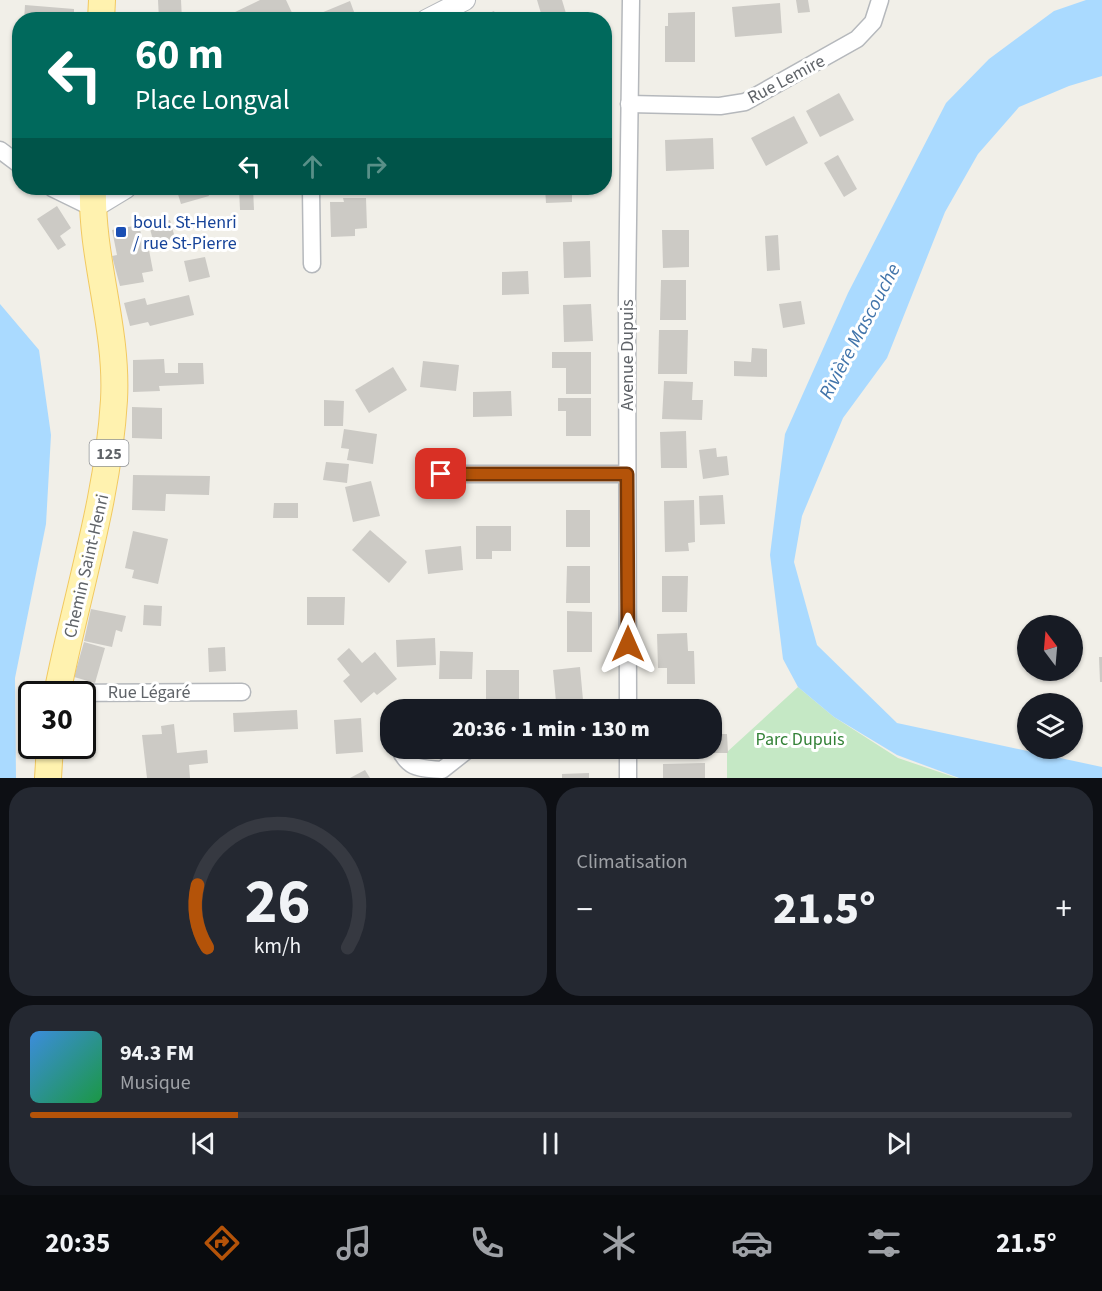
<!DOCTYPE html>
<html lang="fr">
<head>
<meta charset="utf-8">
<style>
	:root { --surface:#171b24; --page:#242831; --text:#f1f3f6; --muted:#9ea1a6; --line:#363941; --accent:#b45309 }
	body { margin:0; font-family:"Source Sans 3",sans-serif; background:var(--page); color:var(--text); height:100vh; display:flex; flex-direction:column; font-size:22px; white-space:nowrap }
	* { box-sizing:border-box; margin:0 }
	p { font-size:20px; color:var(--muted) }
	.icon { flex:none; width:33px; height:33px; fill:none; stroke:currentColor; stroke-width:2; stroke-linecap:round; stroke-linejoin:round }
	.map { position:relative; height:778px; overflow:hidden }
	.drawer { display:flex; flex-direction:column; gap:9px; padding:9px; background:#0d0f14; flex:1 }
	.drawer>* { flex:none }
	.guide { position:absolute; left:12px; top:12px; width:600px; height:183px; border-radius:24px; box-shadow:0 2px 4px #0004; background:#00695c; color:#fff; overflow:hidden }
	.needle { width:39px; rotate:344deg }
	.controls { position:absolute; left:1017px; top:615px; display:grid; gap:12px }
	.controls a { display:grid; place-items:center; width:66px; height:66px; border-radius:50%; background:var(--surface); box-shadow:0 2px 4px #0004; font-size:30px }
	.speed { position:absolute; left:18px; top:681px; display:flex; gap:12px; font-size:30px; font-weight:700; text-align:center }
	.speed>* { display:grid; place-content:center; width:78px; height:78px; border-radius:50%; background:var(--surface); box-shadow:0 2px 4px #0004; line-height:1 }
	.speed .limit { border:3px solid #111; border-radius:9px; background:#fff; color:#111 }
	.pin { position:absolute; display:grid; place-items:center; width:51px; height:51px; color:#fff; margin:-26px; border-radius:12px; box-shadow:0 3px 9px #0006 }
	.me { position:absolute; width:66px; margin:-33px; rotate:0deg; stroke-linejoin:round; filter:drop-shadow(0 0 4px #0008) }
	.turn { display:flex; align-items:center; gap:21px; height:126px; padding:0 24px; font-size:27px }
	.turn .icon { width:78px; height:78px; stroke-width:2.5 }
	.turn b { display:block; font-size:42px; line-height:51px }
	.lanes { display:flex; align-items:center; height:57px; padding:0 24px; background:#0003; justify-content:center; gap:30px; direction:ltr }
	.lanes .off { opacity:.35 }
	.big { font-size:45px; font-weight:800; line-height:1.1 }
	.drawer .tile { flex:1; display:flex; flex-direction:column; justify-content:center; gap:9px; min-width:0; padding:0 21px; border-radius:24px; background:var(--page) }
	.drawer .dial { align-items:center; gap:0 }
	.dial svg { height:156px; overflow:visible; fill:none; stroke:var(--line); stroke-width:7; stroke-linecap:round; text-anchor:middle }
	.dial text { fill:var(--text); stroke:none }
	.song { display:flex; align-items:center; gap:18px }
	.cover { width:72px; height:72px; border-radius:9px; background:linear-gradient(135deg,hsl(210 70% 55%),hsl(140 70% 35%)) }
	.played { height:6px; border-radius:3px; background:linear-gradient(90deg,var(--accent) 20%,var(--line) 20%) }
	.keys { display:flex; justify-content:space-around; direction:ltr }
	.heat { display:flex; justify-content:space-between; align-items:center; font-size:33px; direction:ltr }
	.drawer .tiles { flex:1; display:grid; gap:9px; grid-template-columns:1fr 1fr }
	.tile:last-child { grid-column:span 2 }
	.trip { position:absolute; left:380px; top:699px; width:342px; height:60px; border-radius:24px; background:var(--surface); box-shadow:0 2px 4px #0004; font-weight:800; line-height:60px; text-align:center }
	.menu { display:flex; height:96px; justify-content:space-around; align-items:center; background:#090b0e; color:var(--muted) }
	.menu .icon { width:42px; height:42px }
	.menu .on { color:var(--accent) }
	.menu b { font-size:27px; color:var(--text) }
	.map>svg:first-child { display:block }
	.green { fill:#c5e8c5 }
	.water { fill:#aadaff }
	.building { fill:#cccac5 }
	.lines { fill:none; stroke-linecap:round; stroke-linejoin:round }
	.minor-casing { stroke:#b5b8bc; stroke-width:19 }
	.tertiary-casing { stroke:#b5b8bc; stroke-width:22 }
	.primary-casing { stroke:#f2c960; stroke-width:28 }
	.minor { stroke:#fff; stroke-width:16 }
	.tertiary { stroke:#fff; stroke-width:20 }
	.primary { stroke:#fff2af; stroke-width:26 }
	.route-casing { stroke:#753606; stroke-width:15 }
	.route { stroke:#b45309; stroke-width:10 }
	.transit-dot { fill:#1a4fb4; stroke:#fff; stroke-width:2 }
	.labels { text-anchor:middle; stroke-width:6; stroke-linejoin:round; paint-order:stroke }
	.shield { fill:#fff; stroke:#8f9295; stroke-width:1.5 }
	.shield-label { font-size:16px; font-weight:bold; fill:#5f6368 }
	.street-label { font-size:18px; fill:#5f6368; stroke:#fff }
	.transit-label { font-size:18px; fill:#164399; stroke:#fff; text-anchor:start }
	.park-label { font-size:18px; fill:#348238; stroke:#fff }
	.water-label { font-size:20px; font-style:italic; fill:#4174aa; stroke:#fff }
</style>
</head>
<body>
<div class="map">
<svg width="1102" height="778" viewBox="0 0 1102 778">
	<rect width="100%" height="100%" fill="#f1efe8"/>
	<!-- green -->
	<polygon class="green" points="798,687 834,717 898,758 957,778 727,778 727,752"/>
	<!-- water -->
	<g class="water">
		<polygon points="1086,0 1102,0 1102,76 1069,86 1019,107 978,154 945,212 887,358 843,418 802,516 794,562 817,645 897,723 1102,767 1102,778 959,778 897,755 834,717 798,687 783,659 770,555 785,434 848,293 946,103 989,59 1054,11"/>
		<polygon points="0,304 39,350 51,435 46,524 15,678 16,778 0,778"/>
	</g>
	<!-- building -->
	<g class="building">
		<polygon points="158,0 181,0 182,20 159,20"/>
		<polygon points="260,0 286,0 294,17 288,20 236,20 233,13"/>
		<polygon points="537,0 562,0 568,20 543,20"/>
		<polygon points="796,0 808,0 810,12 798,13"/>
		<polygon points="350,1 357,20 324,20 321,13"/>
		<polygon points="780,3 782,33 735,37 732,7"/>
		<polygon points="25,5 74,9 74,20 24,20"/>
		<polygon points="494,11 498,20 474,20 474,19"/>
		<polygon points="695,12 695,62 665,62 665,26 668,26 668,13"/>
		<polygon points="839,93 854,120 820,137 806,111"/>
		<polygon points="794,116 808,143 766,166 751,138"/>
		<polygon points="713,138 714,169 666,171 665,140"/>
		<polygon points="838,155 857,189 844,197 824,163"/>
		<polygon points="176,188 206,188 209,196 181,204"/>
		<polygon points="239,188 253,188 254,210 240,210"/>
		<polygon points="545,188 593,188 593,193 572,194 572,202 546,203"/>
		<polygon points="343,198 366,198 367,228 355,229 355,236 331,237 330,202 344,202"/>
		<polygon points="57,206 71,228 60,236 66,245 58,250 37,219"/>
		<polygon points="170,220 175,238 154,244 149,225"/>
		<polygon points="139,225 145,251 149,250 153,271 142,273 144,282 120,286 112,256 117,255 112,230"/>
		<polygon points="662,230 689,230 689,267 663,268"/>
		<polygon points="778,235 780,270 767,271 765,236"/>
		<polygon points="590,241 591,277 564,278 563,242"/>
		<polygon points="205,257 210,277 189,282 184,261"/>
		<polygon points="528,271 529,294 502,295 502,272"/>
		<polygon points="661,280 686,280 686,320 660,320"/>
		<polygon points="189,295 194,315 150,326 148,322 130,326 124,303 145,298 147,305"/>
		<polygon points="801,301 805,324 783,328 779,304"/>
		<polygon points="591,304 593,341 564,342 563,305"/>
		<polygon points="659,330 688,330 687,374 658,374"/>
		<polygon points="752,348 767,349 767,377 734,376 734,361 751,362"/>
		<polygon points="552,352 591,352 591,394 566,394 566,368 552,368"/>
		<polygon points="164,359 165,373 178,373 178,363 203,363 204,384 159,386 160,391 133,392 133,360"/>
		<polygon points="423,361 459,365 456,391 420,387"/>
		<polygon points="393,367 407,390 369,413 355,390"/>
		<polygon points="664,381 693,382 692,400 703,400 702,420 662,419"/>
		<polygon points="511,391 512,416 473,417 473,392"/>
		<polygon points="558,398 591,398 591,436 566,436 566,411 558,411"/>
		<polygon points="324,400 344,401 343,426 324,426"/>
		<polygon points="132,407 162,408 162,439 132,438"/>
		<polygon points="344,429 377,434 373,464 347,460 349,449 341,448"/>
		<polygon points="686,431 687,468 661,468 660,432"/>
		<polygon points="716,448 717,457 727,456 729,475 703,479 699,450"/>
		<polygon points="326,462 349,464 347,483 323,480"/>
		<polygon points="133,475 210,476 209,495 166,494 165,511 132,510"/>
		<polygon points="371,481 380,516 353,522 345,487"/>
		<polygon points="723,495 725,524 700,525 699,496"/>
		<polygon points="694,500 695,542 688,543 689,551 665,552 664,501"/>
		<polygon points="274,503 298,503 298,518 273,518"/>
		<rect x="566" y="510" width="24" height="37"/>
		<polygon points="476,526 511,526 511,551 492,551 492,559 476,559"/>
		<polygon points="370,530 407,562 389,583 352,550"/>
		<polygon points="133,531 168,539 158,584 132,578 134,570 125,568"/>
		<polygon points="461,546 463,570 428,574 425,550"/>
		<polygon points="567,566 590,566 590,603 566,603"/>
		<polygon points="662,576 688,576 687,612 662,612"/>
		<polygon points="307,597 345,597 344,625 307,625"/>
		<polygon points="144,605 162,606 161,626 143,625"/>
		<polygon points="91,609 126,616 122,632 116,630 112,647 84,641"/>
		<polygon points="567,611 592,612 592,652 567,652"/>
		<polygon points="687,633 688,651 694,651 695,684 667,684 667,668 658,668 657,634"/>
		<polygon points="435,638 436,665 397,667 396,640"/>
		<polygon points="84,642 105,648 95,683 74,677"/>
		<polygon points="225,647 226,671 209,672 208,648"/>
		<polygon points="349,648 362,663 375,652 397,679 377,695 374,692 361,703 343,681 350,675 337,659"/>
		<polygon points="440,651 473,652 472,679 439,679"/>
		<polygon points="1099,657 1102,657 1102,682 1100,682"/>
		<polygon points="580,667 583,700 556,702 553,670"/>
		<rect x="486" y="670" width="33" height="33"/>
		<polygon points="690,706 690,710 665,710 665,707"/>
		<polygon points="297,710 298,729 234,732 233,713"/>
		<polygon points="361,718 363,752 336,754 334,720"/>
		<polygon points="174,724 177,753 207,750 208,763 189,765 190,778 147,778 142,735 162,734 161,726"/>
		<polygon points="711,734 727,734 728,753 705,753 705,748 711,748"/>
		<polygon points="705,763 705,778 663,778 663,764"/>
		<polygon points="365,770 370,778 350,778"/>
		<polygon points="589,773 589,778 562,778 562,774"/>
	</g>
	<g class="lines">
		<defs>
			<g id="minor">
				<polyline points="629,104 720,106 745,102 857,39 873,22 880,0"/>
				<polyline points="0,150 20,165"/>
				<polyline points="52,188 93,208"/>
				<polyline points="311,188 312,264"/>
				<polyline points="441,474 627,474"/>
				<polyline points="57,693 242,692"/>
				<polyline points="628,710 627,296 631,0"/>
				<path d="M399,748C409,770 420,768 442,770L470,748"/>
				<polyline points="628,748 628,778"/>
			</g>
			<g id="tertiary">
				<polyline points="426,20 465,0"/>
				<polyline points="93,208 126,188"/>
			</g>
			<g id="primary">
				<polyline points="101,20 102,0"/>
				<path d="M57,694C76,596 108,501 114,400C118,328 91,259 93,188"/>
				<polyline points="48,778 50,746"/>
			</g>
		</defs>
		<!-- minor casing -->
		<use href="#minor" class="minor-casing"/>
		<!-- tertiary casing -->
		<use href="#tertiary" class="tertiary-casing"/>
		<!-- primary casing -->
		<use href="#primary" class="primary-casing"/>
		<!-- minor -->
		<use href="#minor" class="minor"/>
		<!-- tertiary -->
		<use href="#tertiary" class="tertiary"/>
		<!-- primary -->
		<use href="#primary" class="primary"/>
	</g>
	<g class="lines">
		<defs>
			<polyline id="route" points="441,474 627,474 628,644"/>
		</defs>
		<!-- route casing -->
		<use href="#route" class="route-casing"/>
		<!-- route -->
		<use href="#route" class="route"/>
	</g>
	<!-- markers -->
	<rect class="transit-dot" x="115" y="226" width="12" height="12" rx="3"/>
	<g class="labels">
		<!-- shield labels -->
		<rect class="shield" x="89.5" y="440" width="39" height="26" rx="4.5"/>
		<g class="shield-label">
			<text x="109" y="459">125</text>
		</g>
		<!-- street labels -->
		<g class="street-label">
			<text transform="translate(786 79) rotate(-28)" y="6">Rue Lemire</text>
			<text transform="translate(627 355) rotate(-90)" y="6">Avenue Dupuis</text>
			<text transform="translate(86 566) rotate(-77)" y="6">Chemin Saint-Henri</text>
			<text x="149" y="698">Rue Légaré</text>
		</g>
		<!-- transit labels -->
		<g class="transit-label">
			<text x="133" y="228">boul. St-Henri<tspan x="133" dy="21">/ rue St-Pierre</tspan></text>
		</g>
		<!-- park labels -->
		<g class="park-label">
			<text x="800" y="745">Parc Dupuis</text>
		</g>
		<!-- water labels -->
		<g class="water-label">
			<text transform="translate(859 331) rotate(-62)" y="7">Rivière Mascouche</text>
		</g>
	</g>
</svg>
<div class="controls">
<a><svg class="needle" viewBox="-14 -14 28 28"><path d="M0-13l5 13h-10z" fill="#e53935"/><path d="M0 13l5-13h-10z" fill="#9ea1a6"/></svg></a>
<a><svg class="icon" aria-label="layers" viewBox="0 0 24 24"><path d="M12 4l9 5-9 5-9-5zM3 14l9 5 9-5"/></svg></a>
</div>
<div class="speed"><div class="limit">30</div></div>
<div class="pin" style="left:441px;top:474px;background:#d93025"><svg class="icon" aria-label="arrive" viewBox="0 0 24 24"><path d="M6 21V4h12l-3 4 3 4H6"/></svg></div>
<svg class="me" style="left:628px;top:644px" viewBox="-20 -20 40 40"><path d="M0-17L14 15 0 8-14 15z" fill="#b45309" stroke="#fff" stroke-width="4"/></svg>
<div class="trip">20:36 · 1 min · 130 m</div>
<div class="guide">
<div class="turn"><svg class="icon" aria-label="left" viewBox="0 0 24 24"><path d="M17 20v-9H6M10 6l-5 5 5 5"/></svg><div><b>60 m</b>Place Longval</div></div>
<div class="lanes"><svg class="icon" aria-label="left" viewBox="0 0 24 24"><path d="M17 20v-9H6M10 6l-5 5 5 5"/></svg><svg class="icon off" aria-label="ahead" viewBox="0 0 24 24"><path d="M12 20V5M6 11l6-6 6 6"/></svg><svg class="icon off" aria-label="right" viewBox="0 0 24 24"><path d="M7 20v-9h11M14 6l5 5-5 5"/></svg></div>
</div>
</div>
<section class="drawer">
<div class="tiles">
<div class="tile dial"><svg viewBox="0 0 100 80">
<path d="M14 69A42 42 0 1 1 86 69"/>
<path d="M14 69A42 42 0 0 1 9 37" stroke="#b45309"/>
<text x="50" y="56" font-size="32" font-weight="700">26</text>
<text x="50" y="72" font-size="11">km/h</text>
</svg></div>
<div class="tile"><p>Climatisation</p>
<div class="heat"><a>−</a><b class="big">21.5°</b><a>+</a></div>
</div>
<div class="tile">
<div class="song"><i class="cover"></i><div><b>94.3 FM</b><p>Musique</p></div></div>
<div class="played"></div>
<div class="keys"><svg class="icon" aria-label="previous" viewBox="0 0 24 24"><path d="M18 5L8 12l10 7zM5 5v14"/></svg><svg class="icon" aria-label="pause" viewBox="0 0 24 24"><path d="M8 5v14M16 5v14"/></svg><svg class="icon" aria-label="next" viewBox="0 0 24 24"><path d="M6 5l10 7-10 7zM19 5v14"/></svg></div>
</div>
</div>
</section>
<nav class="menu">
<b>20:35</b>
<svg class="icon on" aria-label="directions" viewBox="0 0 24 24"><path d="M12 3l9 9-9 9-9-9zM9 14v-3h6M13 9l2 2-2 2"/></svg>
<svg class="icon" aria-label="music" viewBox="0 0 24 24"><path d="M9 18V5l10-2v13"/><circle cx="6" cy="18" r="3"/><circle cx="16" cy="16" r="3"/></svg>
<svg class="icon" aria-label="phone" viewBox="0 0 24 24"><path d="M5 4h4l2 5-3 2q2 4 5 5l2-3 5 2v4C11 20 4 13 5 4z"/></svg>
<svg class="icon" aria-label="climate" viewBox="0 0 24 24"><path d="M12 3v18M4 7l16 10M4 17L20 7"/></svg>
<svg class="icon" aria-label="car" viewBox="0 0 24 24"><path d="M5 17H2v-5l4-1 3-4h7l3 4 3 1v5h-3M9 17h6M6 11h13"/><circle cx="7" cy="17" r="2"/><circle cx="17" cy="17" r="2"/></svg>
<svg class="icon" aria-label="filters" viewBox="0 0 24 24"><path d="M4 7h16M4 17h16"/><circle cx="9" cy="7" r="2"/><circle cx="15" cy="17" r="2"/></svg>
<b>21.5°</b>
</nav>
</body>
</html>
